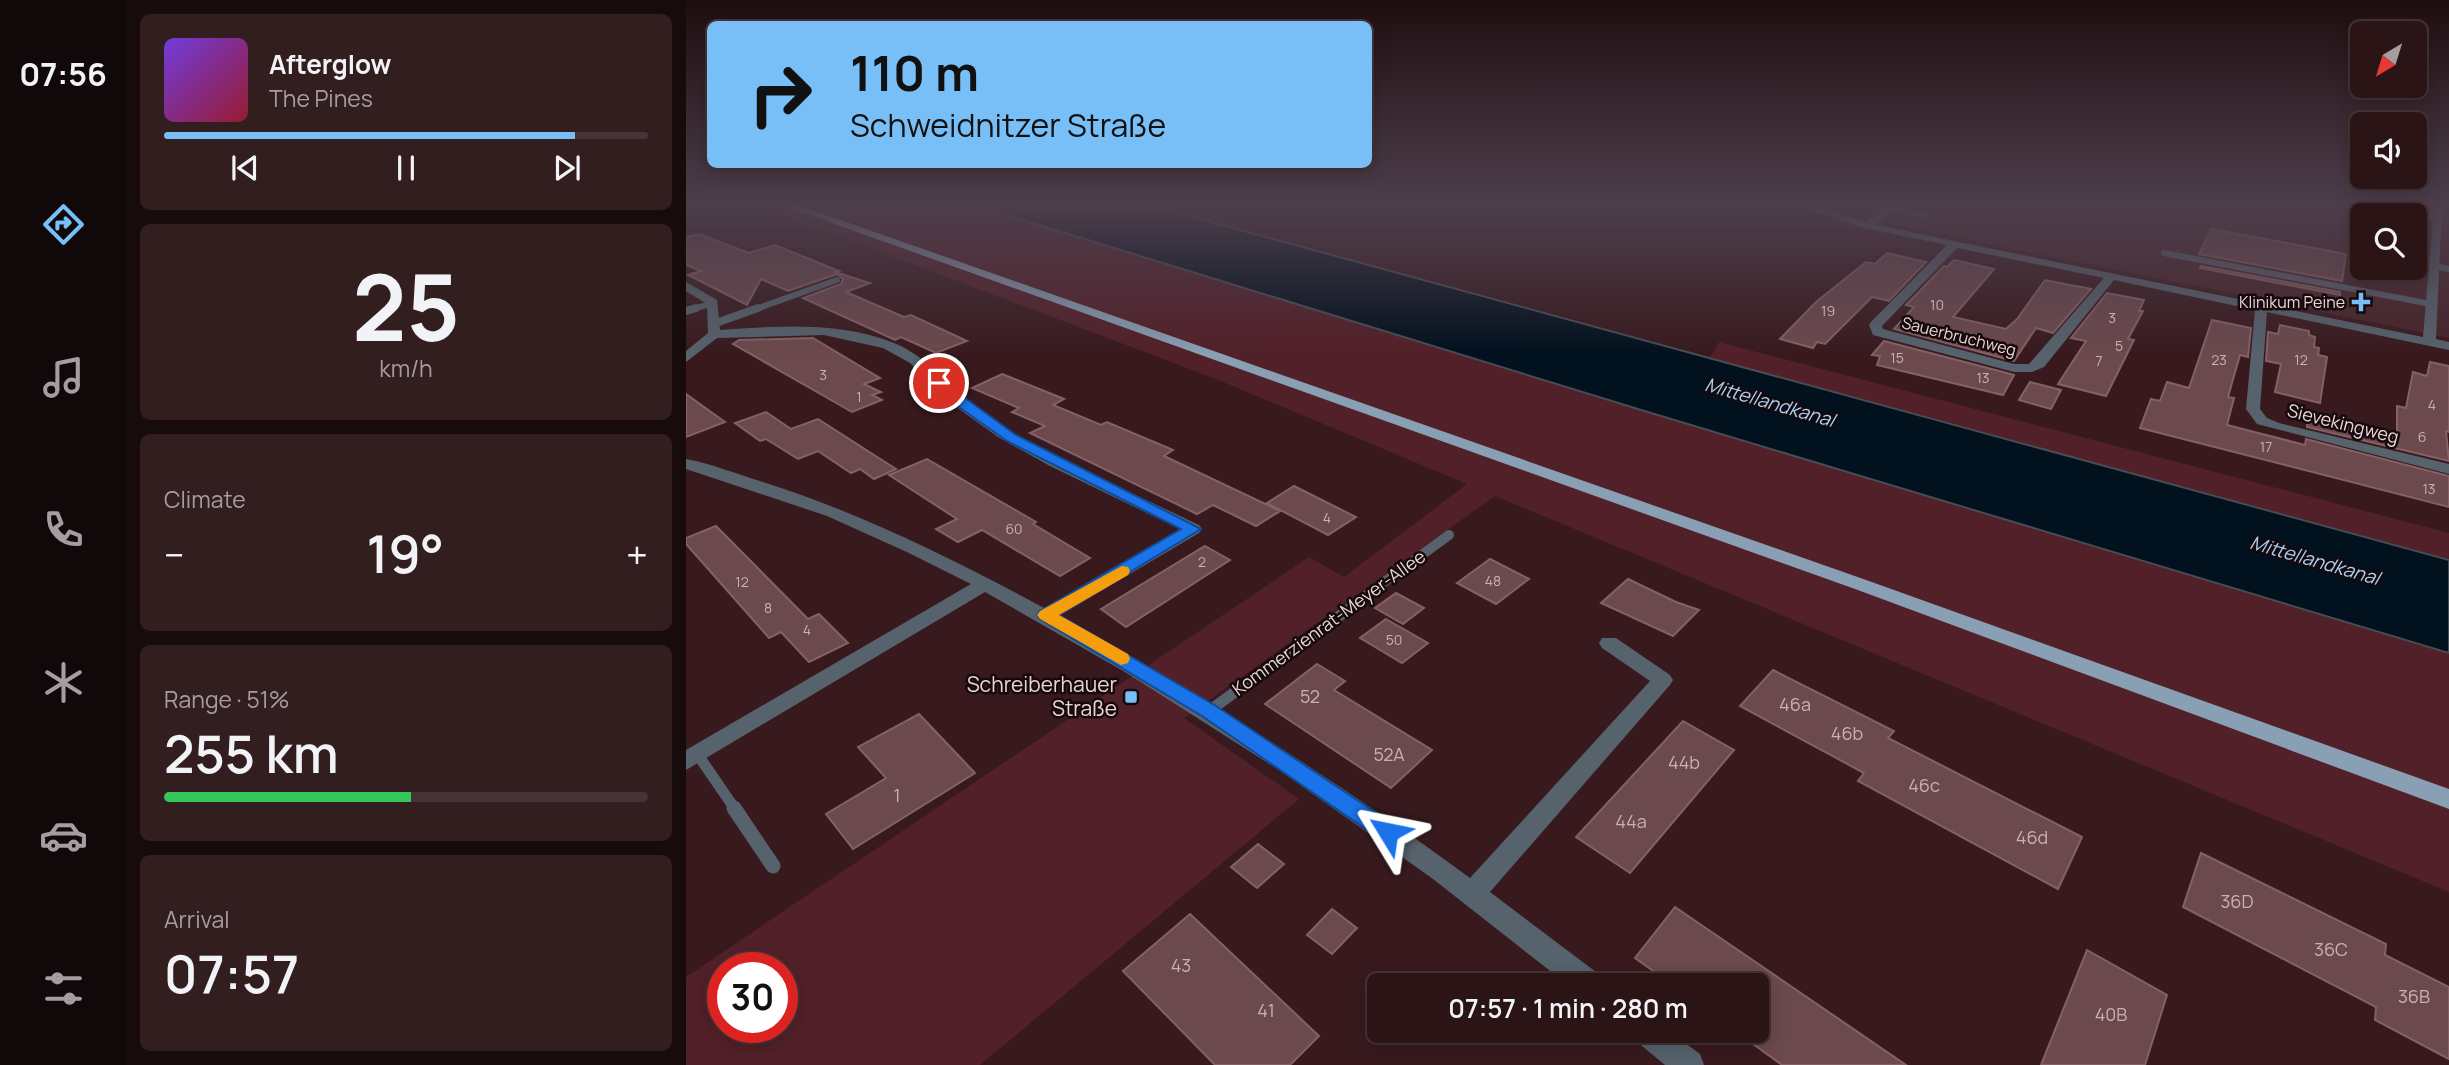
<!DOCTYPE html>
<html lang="en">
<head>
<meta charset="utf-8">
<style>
	:root { --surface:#2a1416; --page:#321d1f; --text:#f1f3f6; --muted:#a59ea1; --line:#463335; --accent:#78bff7 }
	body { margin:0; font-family:Manrope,sans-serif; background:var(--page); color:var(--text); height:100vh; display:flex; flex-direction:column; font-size:26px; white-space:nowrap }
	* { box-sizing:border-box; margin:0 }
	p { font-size:23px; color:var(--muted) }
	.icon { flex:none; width:38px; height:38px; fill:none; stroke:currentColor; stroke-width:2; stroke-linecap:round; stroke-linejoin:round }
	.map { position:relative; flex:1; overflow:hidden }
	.panel { display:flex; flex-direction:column; gap:14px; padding:14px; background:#170b0c; width:560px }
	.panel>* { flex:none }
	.hud { position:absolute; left:21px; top:21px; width:665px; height:147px; border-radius:10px; box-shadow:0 4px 18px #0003,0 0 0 2px var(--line); background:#78bff7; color:#111; overflow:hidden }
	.needle { width:46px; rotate:218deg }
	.controls { position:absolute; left:1664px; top:21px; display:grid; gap:14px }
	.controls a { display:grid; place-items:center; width:77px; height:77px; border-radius:10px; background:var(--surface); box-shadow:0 4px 18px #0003,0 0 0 2px var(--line); font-size:35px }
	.speed { position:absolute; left:21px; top:952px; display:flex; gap:14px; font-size:35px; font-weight:700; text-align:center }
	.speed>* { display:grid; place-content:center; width:91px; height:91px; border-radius:50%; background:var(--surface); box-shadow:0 4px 18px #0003,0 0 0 2px var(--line); line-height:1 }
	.speed .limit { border:10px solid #d22; background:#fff; color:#111 }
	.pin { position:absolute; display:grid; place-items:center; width:60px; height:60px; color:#fff; margin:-30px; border:4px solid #fff; border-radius:50%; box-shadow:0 2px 7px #0007 }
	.me { position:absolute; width:77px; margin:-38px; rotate:305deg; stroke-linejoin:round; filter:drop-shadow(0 0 5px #0008) }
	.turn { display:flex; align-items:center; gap:24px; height:147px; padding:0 28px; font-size:32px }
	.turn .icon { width:91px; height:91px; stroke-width:2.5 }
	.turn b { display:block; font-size:49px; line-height:60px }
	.big { font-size:52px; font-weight:600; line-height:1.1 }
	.panel .widget { flex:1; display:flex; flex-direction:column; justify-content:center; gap:10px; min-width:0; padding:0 24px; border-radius:10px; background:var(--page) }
	.panel .dial { align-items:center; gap:0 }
	.dial b { font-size:91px; line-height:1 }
	.song { display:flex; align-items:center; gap:21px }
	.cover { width:84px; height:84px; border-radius:10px; background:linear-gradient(135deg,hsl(260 70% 55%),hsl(350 70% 35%)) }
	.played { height:7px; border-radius:4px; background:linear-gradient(90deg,var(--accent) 85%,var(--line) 85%) }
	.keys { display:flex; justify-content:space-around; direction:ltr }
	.heat { display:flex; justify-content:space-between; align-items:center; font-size:38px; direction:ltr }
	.charge { height:10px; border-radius:5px; background:linear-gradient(90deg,#34c759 51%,var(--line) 0) }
	.trip { position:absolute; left:681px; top:973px; width:402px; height:70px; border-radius:10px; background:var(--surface); box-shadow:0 4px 18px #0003,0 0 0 2px var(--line); font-weight:600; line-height:70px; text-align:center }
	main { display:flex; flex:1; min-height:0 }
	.tab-bar { display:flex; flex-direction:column; width:126px; justify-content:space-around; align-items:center; background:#110809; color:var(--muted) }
	.tab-bar .icon { width:49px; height:49px }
	.tab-bar .on { color:var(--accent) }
	.tab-bar b { font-size:32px; color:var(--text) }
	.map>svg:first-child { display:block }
	.built { fill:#472328; fill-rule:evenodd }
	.green { fill:#522028; fill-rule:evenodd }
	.water { fill:#02111e; stroke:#474c55; stroke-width:2 }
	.building { fill:#6b494c; stroke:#856165; stroke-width:2 }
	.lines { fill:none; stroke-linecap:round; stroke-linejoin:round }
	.service-far4 { stroke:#56626c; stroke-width:6 }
	.service-far3 { stroke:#56626c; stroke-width:8 }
	.service-far2 { stroke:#56626c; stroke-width:10 }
	.service-far1 { stroke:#56626c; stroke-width:11 }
	.service { stroke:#56626c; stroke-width:15 }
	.minor { fill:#56626c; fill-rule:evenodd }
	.primary { fill:#889fb4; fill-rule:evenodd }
	.route { fill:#1a73e8; stroke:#114b97; stroke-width:2 }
	.slow { fill:#f59e0b }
	.poi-dot { fill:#78bff7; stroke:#16090b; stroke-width:2.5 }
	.labels { text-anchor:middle; stroke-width:5; stroke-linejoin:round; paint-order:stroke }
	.number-label { font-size:14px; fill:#cab1b4 }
	.far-poi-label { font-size:16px; fill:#e9d4d6; stroke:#16090b; text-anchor:end }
	.far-street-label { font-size:16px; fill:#e9d4d6; stroke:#16090b }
	.street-label { font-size:18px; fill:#e9d4d6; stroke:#16090b }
	.near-number-label { font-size:18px; fill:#cab1b4 }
	.water-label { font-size:19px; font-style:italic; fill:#a3d1f7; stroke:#16090b }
	.near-poi-label { font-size:21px; fill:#e9d4d6; stroke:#16090b; text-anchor:end }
</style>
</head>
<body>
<main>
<nav class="tab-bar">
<b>07:56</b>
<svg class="icon on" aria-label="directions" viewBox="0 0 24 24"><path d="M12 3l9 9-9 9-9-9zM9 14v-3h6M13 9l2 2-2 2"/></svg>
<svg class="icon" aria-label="music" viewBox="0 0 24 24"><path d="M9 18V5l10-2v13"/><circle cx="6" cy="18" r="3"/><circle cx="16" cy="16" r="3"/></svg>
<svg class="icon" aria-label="phone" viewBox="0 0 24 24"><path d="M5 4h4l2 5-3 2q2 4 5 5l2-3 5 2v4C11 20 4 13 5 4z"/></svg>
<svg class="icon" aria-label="climate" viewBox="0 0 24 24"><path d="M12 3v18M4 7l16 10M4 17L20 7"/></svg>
<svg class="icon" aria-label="car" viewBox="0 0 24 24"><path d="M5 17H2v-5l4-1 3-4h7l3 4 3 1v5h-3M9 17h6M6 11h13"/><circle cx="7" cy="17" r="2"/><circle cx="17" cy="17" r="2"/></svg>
<svg class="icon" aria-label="filters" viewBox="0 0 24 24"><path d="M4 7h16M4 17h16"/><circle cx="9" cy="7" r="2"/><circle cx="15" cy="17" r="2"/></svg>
</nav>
<section class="panel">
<div class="widget">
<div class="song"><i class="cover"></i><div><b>Afterglow</b><p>The Pines</p></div></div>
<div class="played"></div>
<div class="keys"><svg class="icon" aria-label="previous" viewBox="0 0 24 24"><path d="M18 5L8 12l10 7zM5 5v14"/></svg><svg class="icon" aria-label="pause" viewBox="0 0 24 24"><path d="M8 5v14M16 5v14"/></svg><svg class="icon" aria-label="next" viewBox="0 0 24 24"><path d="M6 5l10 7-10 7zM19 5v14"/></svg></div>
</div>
<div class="widget dial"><b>25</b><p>km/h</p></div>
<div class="widget"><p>Climate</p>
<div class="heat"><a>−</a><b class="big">19°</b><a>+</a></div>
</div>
<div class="widget"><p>Range · 51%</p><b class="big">255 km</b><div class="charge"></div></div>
<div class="widget"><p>Arrival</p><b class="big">07:57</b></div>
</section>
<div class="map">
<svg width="1763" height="1065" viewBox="0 0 1763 1065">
	<rect width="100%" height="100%" fill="#381a1e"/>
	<!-- built -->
	<path class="built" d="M1129,204H1763V338L1220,227ZM1676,215H1729V268H1676Z"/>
	<!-- green -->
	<g class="green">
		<path d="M68,204H285L952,409L1763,653V892L809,496L498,718L613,799L294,1065H0V977L623,557L658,577L781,484L530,379ZM37,968H96V1027H37Z"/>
		<polygon points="1033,342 1763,533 1763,559 1024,358"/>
	</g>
	<!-- water -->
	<polygon class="water" points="285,204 459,204 1763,560 1763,653 952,409"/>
	<!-- building -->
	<g class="building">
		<polygon points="1525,229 1660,254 1656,281 1513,254"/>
		<polygon points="13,234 63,253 89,245 153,271 149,272 184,283 160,292 218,317 225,315 281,341 250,353 215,337 209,340 117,298 155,284 157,279 151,274 102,291 75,279 61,305 2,275 15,271 0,265 0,237"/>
		<polygon points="1201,253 1240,262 1203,301 1186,297 1139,344 1131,342 1127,348 1094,339 1130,302 1180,262 1189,264"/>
		<polygon points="1268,260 1308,269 1267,317 1320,329 1331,319 1359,280 1405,289 1367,333 1350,328 1328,361 1208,329 1228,307 1220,305 1258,266 1261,267"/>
		<polygon points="1515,266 1654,292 1654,295 1514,268"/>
		<polygon points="1421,293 1458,300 1453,311 1457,311 1442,339 1448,340 1420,396 1372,384 1400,341 1385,338"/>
		<polygon points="1526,320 1565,328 1562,357 1554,355 1542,397 1548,398 1541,425 1619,445 1620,439 1763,476 1763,507 1454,428 1465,399 1474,401 1481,382 1503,388"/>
		<polygon points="1594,325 1623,331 1623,335 1629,337 1628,347 1633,348 1632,355 1641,357 1634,403 1589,392 1595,364 1580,361 1582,332 1592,334"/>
		<polygon points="127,338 194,378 178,384 195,392 186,395 196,400 166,412 47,344 53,340"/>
		<polygon points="1198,341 1321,373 1328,375 1317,395 1191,365 1194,356 1186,355"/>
		<polygon points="1744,362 1763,366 1763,432 1760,431 1763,461 1621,427 1621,414 1711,435 1711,406 1720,408 1727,372 1741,376"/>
		<polygon points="316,374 378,399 367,405 415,425 421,422 487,450 478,456 594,511 570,526 527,505 511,514 344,433 359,426 326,412 333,408 286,388"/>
		<polygon points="1344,382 1375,390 1365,409 1333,400"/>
		<polygon points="0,394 39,422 0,437"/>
		<polygon points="80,412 105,429 132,419 210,469 188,479 174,469 165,473 132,451 112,459 80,439 74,441 49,423"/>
		<polygon points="241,459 350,522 347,524 404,558 374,576 296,530 272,542 250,529 271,519 203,475"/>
		<polygon points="608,486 670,517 642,535 581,503"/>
		<polygon points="30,526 122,619 133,614 162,643 123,662 95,632 83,638 0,544 0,538"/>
		<polygon points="519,546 544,560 440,627 415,609"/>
		<polygon points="804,559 843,579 810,604 771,583"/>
		<polygon points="942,579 990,602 1013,610 987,636 915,603"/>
		<polygon points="710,593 738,608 717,624 689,608"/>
		<polygon points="700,619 742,643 716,663 674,638"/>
		<polygon points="631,664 659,681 648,690 746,750 705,788 579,704"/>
		<polygon points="1087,670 1208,731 1202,738 1396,837 1372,889 1172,781 1178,773 1054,706"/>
		<polygon points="233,714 289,773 167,849 140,814 200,778 172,747"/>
		<polygon points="997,721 1048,750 944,873 890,837"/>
		<polygon points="572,844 598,864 571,888 545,867"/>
		<polygon points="1515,853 1700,944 1699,955 1763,987 1763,1059 1689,1020 1690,1007 1497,907"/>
		<polygon points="989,907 1071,963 1220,1065 1096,1065 1049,1031 1071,1031 1071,985 987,985 949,958"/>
		<polygon points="646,909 671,928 646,954 621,935"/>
		<polygon points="504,914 633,1036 604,1065 529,1065 437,971"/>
		<polygon points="1401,950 1481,995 1459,1065 1355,1065"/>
	</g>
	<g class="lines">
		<!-- service-far4 -->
		<g class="service-far4">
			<polyline points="1206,208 1239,215"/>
			<polyline points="1478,253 1745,304"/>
			<polyline points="1748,266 1763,269"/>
			<polyline points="4,310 27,303"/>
			<polyline points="67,310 151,280"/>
		</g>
		<!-- service-far3 -->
		<g class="service-far3">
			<polyline points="0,311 10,308"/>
			<polyline points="27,324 72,308"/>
		</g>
		<!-- service-far2 -->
		<polyline class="service-far2" points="668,604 763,535"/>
		<!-- service-far1 -->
		<g class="service-far1">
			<polyline points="523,711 671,603"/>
			<polyline points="12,755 49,809"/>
		</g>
		<!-- service -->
		<polyline class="service" points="48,808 87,866"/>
		<!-- minor -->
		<g class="minor">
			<path d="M1106,204H1123L1180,222L1204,204H1216L1190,225L1737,337L1747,219L1703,204H1720L1748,213L1750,204H1760L1755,228L1750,339L1763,342V350L1581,312L1574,409L1581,418L1593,423L1763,464V474L1571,424L1560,409L1569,310L1428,280L1358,367L1346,372H1328L1187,335L1183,325L1185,322L1261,245L1178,228ZM1271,248L1418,278L1343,364H1328L1197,329L1196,326Z"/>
			<path d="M0,282L31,300L34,330C92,326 153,321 208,343C246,358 271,397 304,419C370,461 443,491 513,525L516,529L513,533L373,616C515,696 653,781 784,878L964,681L916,648L913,643L916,638H930L984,675L987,680L984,685L804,892L914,975L918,985H882L747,879L596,772L439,672L299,592L0,770V750L285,584L223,553L141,516L0,469V459C26,464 51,474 77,482C175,513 267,559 358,608L494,529L364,466L312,437L266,404L224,363L197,348L138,335L31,338L0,362V351L22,333L21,304L0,291Z"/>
			<polygon points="945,1031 983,1031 1014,1054 1018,1065 979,1065 950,1041"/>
		</g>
		<!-- primary -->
		<polygon class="primary" points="93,204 109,204 1183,581 1763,789 1763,809 1169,589"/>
	</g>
	<!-- sky -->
	<linearGradient id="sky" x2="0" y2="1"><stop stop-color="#1f0e10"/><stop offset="0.58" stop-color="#4d3e4c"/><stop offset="1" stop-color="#4d3e4c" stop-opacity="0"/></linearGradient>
	<rect width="1763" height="354" fill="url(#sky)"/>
	<!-- route -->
	<polygon class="route" points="253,379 330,435 515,529 373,615 530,706 710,826 713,832 710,839 702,842 694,839 516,716 354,619 351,615 354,611 495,529 321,441 260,398 247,383"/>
	<!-- slow -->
	<polygon class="slow" points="436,566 442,567 444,571 442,575 373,615 442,654 444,658 442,663 435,665 354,619 351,615 354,611"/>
	<!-- markers -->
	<g class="poi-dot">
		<path d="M1671.5 291.5h7v7h7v7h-7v7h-7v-7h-7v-7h7z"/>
		<rect x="438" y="690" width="14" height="14" rx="3.5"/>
	</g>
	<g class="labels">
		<!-- number labels -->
		<g class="number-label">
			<text x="1251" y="310">10</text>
			<text x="1142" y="316">19</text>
			<text x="1426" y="323">3</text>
			<text x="1433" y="351">5</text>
			<text x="1211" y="363">15</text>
			<text x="1533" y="365">23</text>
			<text x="1615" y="365">12</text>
			<text x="1413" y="366">7</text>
			<text x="137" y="380">3</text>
			<text x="1297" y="383">13</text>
			<text x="173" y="402">1</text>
			<text x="1746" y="410">4</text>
			<text x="1736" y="442">6</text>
			<text x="1580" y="452">17</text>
			<text x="1743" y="494">13</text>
			<text x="641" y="523">4</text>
			<text x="328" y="534">60</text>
			<text x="516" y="567">2</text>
			<text x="807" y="586">48</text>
			<text x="56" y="587">12</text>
			<text x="82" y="613">8</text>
			<text x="121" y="635">4</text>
			<text x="708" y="645">50</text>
		</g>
		<!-- far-poi labels -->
		<g class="far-poi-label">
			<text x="1659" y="308">Klinikum Peine</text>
		</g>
		<!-- far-street labels -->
		<g class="far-street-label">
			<text transform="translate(1273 336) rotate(14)" y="6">Sauerbruchweg</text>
		</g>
		<!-- street labels -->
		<g class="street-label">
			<text transform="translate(1657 424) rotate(14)" y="6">Sievekingweg</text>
			<text transform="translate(643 623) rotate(-36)" y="6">Kommerzienrat-Meyer-Allee</text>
		</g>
		<!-- near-number labels -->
		<g class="near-number-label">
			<text x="624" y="703">52</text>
			<text x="1109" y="711">46a</text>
			<text x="1161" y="740">46b</text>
			<text x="703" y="761">52A</text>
			<text x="998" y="769">44b</text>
			<text x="1238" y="792">46c</text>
			<text x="211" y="802">1</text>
			<text x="945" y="828">44a</text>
			<text x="1346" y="844">46d</text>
			<text x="1551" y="908">36D</text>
			<text x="1645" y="956">36C</text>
			<text x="495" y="972">43</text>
			<text x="1728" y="1003">36B</text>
			<text x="580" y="1017">41</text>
			<text x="1425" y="1021">40B</text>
		</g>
		<!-- water labels -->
		<g class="water-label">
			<text transform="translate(1084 402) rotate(16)" y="7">Mittellandkanal</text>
			<text transform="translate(1629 560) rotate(16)" y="7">Mittellandkanal</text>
		</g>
		<!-- near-poi labels -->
		<g class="near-poi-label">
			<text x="431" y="692">Schreiberhauer<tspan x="431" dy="24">Straße</tspan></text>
		</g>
	</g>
</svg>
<div class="controls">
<a><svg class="needle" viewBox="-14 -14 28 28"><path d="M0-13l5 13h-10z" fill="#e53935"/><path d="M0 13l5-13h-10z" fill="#a59ea1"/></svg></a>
<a><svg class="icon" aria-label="sound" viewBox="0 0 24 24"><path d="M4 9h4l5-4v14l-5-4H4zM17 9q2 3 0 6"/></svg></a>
<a><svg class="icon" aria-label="search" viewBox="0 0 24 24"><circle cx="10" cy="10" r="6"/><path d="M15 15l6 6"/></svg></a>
</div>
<div class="speed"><div class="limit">30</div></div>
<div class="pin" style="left:253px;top:383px;background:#d93025"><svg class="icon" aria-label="arrive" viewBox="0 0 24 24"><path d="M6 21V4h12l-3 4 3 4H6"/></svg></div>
<svg class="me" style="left:702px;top:832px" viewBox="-20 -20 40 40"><path d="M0-17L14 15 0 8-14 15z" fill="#1a73e8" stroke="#fff" stroke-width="4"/></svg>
<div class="trip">07:57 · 1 min · 280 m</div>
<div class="hud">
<div class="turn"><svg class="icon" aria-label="right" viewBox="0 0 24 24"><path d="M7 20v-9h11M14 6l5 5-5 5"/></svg><div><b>110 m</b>Schweidnitzer Straße</div></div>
</div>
</div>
</main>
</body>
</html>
